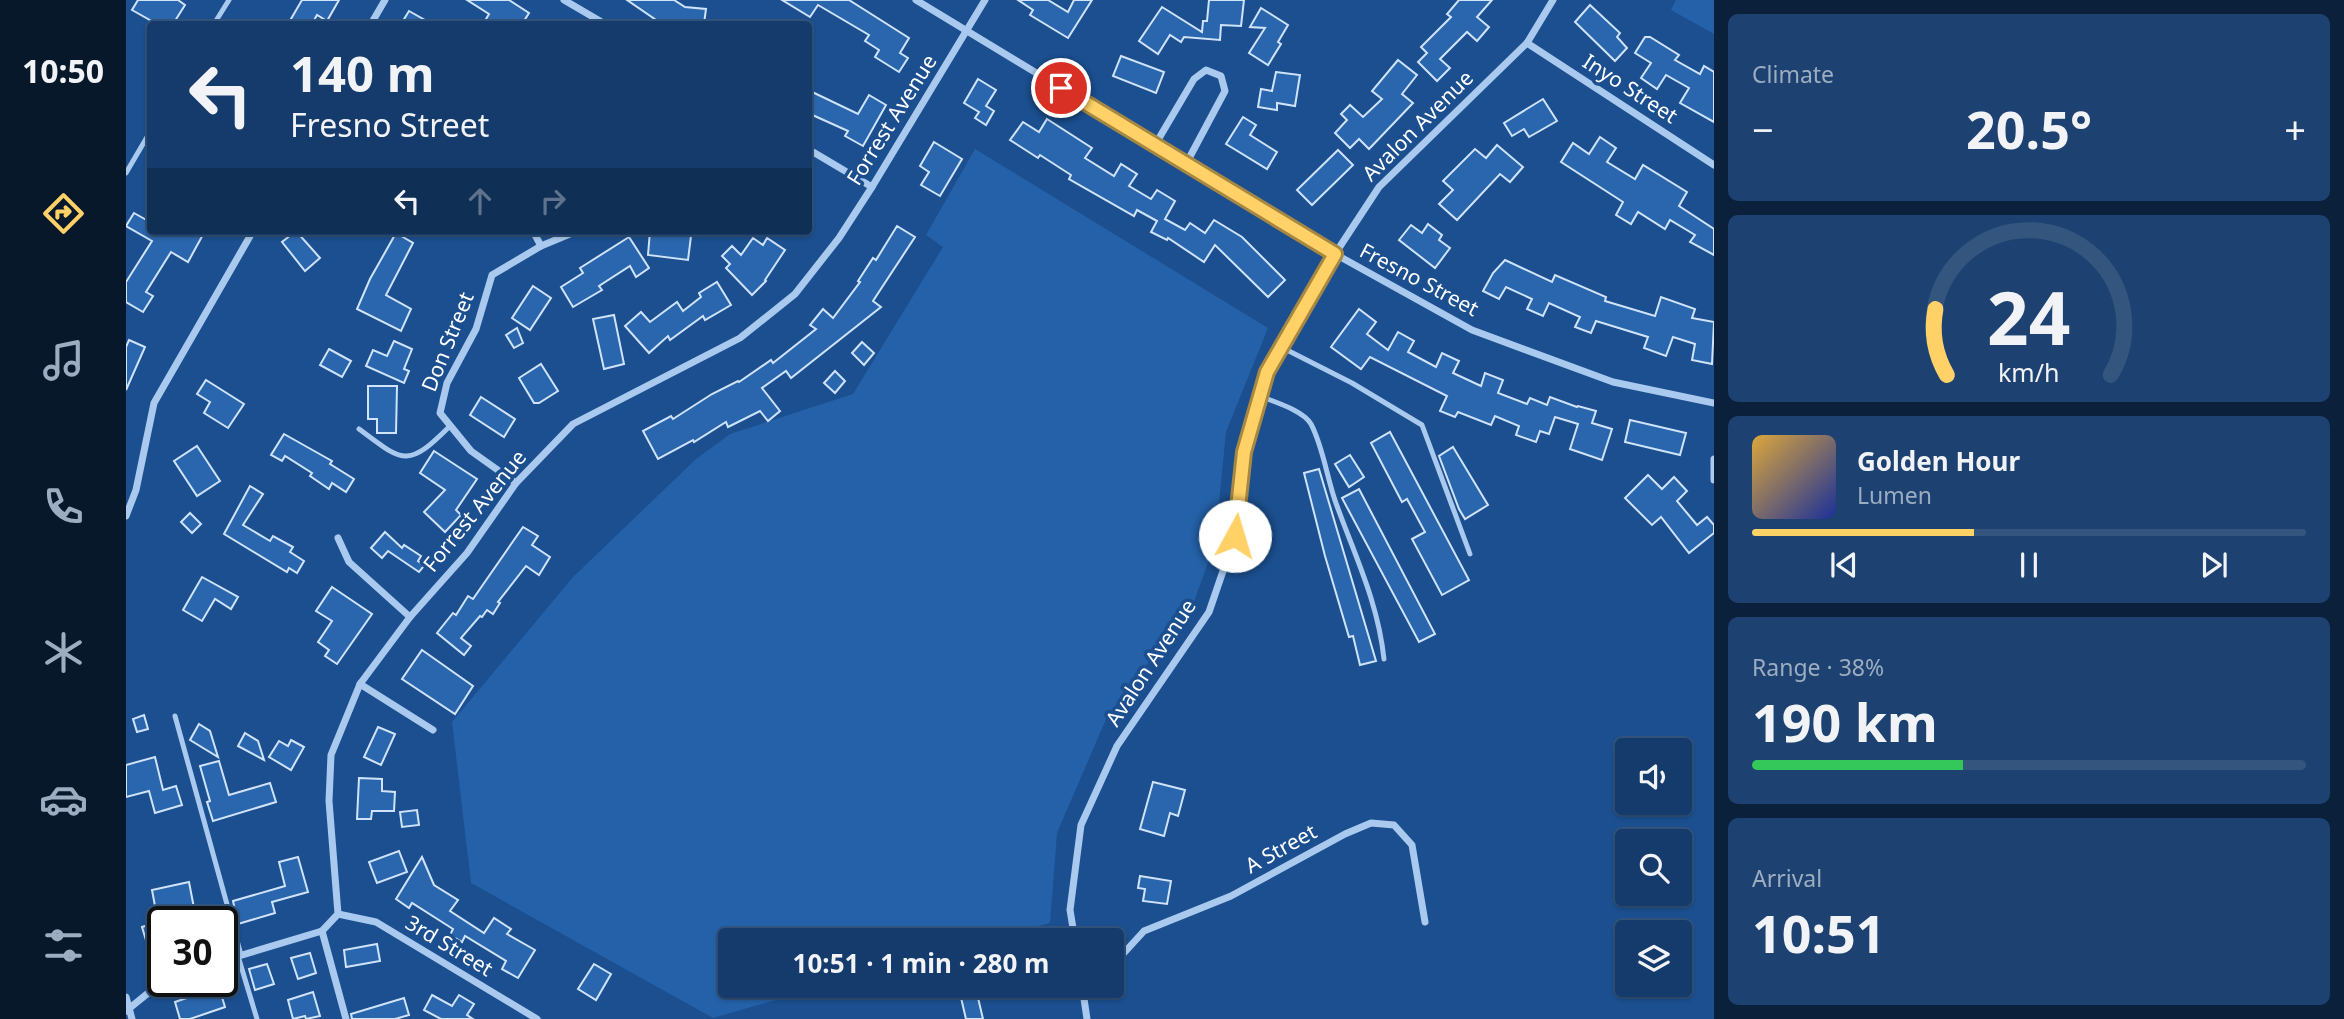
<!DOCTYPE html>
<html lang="en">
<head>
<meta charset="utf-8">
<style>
	:root { --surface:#143b6b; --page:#1d4271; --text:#f1f3f6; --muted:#9dadc1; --line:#33557e; --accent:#ffd166 }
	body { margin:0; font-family:"Noto Sans",sans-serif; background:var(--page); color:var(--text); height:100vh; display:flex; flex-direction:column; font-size:26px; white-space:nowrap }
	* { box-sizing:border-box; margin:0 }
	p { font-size:23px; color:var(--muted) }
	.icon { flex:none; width:38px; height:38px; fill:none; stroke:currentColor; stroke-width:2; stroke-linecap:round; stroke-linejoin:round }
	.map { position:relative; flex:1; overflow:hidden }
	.details { display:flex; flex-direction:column; gap:14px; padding:14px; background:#0b203b; width:630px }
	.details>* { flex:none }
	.banner { position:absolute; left:21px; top:21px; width:665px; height:214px; border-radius:7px; box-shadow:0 2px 5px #0004,0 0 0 2px var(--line); background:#143b6b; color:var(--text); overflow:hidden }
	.controls { position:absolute; left:1489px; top:738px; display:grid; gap:14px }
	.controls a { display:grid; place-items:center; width:77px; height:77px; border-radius:7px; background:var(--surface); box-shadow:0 2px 5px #0004,0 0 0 2px var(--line); font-size:35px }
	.speed { position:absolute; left:21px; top:906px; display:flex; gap:14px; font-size:35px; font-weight:700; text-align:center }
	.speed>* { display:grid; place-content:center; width:91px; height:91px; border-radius:50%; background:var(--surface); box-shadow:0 2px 5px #0004,0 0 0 2px var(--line); line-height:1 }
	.speed .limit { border:4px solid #111; border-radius:10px; background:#fff; color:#111 }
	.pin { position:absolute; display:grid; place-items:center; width:60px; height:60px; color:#fff; margin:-30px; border:4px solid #fff; border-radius:50%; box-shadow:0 2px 7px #0007 }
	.me { position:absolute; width:77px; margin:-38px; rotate:6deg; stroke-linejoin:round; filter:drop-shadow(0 0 5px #0008) }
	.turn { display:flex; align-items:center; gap:24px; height:147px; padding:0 28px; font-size:32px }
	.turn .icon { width:91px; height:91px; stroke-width:2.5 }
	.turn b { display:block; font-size:49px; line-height:60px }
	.lanes { display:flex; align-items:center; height:66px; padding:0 28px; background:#0003; justify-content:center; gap:35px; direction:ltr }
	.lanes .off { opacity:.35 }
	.big { font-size:52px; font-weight:700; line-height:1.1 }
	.details .card { flex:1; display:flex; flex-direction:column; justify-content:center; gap:10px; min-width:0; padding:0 24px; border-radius:10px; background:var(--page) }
	.details .dial { align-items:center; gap:0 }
	.dial svg { height:182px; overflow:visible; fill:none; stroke:var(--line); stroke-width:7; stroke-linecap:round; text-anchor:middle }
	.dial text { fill:var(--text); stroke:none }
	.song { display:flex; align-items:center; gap:21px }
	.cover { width:84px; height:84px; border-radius:10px; background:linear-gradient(135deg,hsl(40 70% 55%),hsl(230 70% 35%)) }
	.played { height:7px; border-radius:4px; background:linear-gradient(90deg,var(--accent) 40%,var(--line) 40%) }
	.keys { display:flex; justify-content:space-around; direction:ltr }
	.heat { display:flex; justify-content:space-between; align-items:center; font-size:38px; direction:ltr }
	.charge { height:10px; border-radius:5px; background:linear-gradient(90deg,#34c759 38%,var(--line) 0) }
	.trip { position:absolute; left:592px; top:928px; width:406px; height:70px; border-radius:7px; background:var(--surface); box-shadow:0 2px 5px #0004,0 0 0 2px var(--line); font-weight:700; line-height:70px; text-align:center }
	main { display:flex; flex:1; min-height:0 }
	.dock { display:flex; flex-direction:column; width:126px; justify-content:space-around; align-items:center; background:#08182b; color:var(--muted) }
	.dock .icon { width:49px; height:49px }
	.dock .active { color:var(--accent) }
	.dock b { font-size:32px; color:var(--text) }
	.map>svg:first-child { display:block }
	.green { fill:#2461a8 }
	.building { fill:#2a66ad; stroke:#cfe3fa; stroke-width:2 }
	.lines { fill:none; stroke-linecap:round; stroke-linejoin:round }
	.service { stroke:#a9c9ee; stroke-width:5 }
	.minor { stroke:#a9c9ee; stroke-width:7 }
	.route-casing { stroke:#a68842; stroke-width:18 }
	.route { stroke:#ffd166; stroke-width:12 }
	.labels { text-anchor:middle; stroke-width:7; stroke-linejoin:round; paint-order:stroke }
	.street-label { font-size:21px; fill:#fff; stroke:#1b4f8f }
</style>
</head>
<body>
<main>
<nav class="dock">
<b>10:50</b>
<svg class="icon active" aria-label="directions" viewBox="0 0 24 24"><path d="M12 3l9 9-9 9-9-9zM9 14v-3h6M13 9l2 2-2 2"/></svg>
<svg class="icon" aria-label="music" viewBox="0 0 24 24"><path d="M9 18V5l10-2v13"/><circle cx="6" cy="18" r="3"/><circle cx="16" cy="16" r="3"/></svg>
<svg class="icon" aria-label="phone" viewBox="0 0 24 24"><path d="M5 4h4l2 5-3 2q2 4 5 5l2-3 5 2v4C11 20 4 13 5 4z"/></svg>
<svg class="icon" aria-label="climate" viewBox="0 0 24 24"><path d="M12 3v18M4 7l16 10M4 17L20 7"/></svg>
<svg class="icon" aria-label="car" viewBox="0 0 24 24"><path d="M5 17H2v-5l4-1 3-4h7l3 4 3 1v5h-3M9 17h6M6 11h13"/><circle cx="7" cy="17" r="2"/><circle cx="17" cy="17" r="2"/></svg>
<svg class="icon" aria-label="filters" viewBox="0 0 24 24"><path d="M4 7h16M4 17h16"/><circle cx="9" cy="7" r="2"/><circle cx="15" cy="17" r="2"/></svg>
</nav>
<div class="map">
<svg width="1588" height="1019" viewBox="0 0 1588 1019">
	<rect width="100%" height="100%" fill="#1b4f8f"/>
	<!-- green -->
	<g class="green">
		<polygon points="1550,0 1588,0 1588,34 1545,10"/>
		<polygon points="849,149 1142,328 1100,432 1089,544 1067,604 981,717 931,833 924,923 863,940 604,940 604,985 702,985 587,1018 345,883 326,722 447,577 570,459 604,434 727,394 817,247 800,235"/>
	</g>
	<!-- building -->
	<g class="building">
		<polygon points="12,0 52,0 59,5 47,24 31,24 6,10"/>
		<polygon points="176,0 213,0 201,21 191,15 186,24 162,24"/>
		<polygon points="341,0 383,0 403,13 396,24 357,24 363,14"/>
		<polygon points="501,0 548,0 559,7 580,9 578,24 536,24"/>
		<polygon points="656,0 723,0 783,38 774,53 782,58 773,72 749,57 753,50 739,41 743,35 692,5 684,17"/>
		<polygon points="892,0 922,0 942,12 948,0 966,0 942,38 904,15 907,10"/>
		<polygon points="1083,0 1118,0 1115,26 1095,25 1094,40 1058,37 1055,42 1044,35 1032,54 1013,41 1036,7 1076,32 1077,21 1081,21"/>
		<polygon points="1333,0 1366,0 1351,17 1363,27 1351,41 1341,32 1314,59 1324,68 1311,81 1292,62 1301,53 1295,47 1325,17 1321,14"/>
		<polygon points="1464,5 1494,33 1491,37 1501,48 1489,61 1449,22"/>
		<polygon points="1135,8 1162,25 1152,42 1155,44 1142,65 1123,53 1139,28 1124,27"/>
		<polygon points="283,11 306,24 275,24"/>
		<polygon points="1519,37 1524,37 1553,55 1549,60 1574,74 1578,66 1588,72 1588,122 1554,103 1563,88 1540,75 1531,89 1515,78 1525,63 1509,53"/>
		<polygon points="995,56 1038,72 1030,93 987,76"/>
		<polygon points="1272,60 1291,75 1276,94 1287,103 1243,149 1233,139 1224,148 1209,133 1221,120 1215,114 1224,105 1237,117 1256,99 1246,91"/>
		<polygon points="1150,72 1174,75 1169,106 1151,103 1151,110 1132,107 1135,89 1146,91"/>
		<polygon points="852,79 870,90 860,106 868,111 860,125 849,118 853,112 838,103"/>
		<polygon points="682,90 732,114 743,95 760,105 737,146 719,136 722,131 682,113"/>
		<polygon points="1417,99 1431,121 1403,137 1398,129 1386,136 1378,123"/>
		<polygon points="1117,117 1130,125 1124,135 1151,152 1141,169 1100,144"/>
		<polygon points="921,119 966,148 959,158 988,176 995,164 1011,174 1003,186 1025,199 1031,190 1049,201 1039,219 1059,230 1064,223 1079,233 1088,220 1116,237 1159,280 1142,297 1089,245 1078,262 1042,238 1041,240 1025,232 1031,221 1011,210 1008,216 943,179 945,175 914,155 912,158 884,140 897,122 913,132"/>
		<polygon points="1474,137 1490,148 1481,162 1509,179 1517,165 1561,192 1553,206 1588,229 1588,255 1564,242 1569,235 1544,220 1539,229 1512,212 1505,224 1490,215 1497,202 1435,162 1447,143 1463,154"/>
		<polygon points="808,142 836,159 814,196 795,185 803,172 794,166"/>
		<polygon points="1371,145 1397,167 1384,182 1374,174 1331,220 1313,204 1327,190 1317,181 1349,149 1360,158"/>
		<polygon points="1212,150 1227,165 1186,205 1171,190"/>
		<polygon points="8,213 24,222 24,231 79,231 62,262 45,252 20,292 27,296 17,312 0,302 0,282 26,241 0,226"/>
		<polygon points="1302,224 1316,235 1313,240 1324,248 1309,268 1273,240 1285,225 1296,233"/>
		<polygon points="771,226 789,237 747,301 755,307 665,378 660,371 636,388 654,411 642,421 634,411 602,427 600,422 568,442 567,440 532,459 517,431 545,416 547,419 586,394 612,381 613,382 645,360 647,363 690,329 684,325 697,309 707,318 734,282 732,281 747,258 750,260"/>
		<polygon points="170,231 194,258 179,271 156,242"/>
		<polygon points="524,231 562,231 565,236 562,260 522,255"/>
		<polygon points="270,233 287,243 260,295 285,309 275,331 231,309 244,279"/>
		<polygon points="503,237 523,268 510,277 504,266 473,286 476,290 447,307 435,287 457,273 454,268"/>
		<polygon points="627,238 637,245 641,238 659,250 639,280 640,281 626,295 600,268 604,264 596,256 606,246 615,255"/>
		<polygon points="1379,260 1426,282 1429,275 1480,297 1479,301 1529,316 1535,297 1569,309 1566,318 1588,322 1586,364 1566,360 1569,344 1547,337 1540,356 1518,348 1522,337 1470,321 1465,333 1449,327 1454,317 1423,303 1417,316 1401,309 1406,299 1380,287 1373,299 1357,291 1367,273"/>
		<polygon points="591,282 605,305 579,320 577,316 544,340 542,336 523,353 499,326 515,312 524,322 551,302 557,311 575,297 573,293"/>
		<polygon points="407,286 425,298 404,330 386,318"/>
		<polygon points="1233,309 1250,322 1241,334 1262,350 1272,332 1288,341 1282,352 1310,367 1316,353 1333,361 1327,373 1355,386 1359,373 1377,380 1372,393 1401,404 1404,398 1421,405 1424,397 1451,407 1452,406 1470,411 1466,423 1486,429 1476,460 1444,449 1452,424 1429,417 1423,434 1414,431 1410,442 1390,435 1393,426 1369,416 1365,425 1332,412 1329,417 1314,411 1321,396 1244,357 1235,369 1205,347"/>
		<polygon points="488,315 498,364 478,369 467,319"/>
		<polygon points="391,328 397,343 388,348 380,335"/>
		<polygon points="3,340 19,347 0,390 0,347"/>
		<polygon points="268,341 286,349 278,369 283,371 278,383 240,366 247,350 261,356"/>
		<polygon points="736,342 748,353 738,365 726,353"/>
		<polygon points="203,349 225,361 216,377 194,365"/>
		<polygon points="415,364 432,391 413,403 408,403 393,378"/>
		<polygon points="709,371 719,381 709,393 698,383"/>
		<polygon points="80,380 118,404 102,428 78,413 84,402 71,394"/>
		<polygon points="242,386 271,386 270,433 251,433 251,419 242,419"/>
		<polygon points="355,397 389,419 378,437 344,415"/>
		<polygon points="1504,420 1560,433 1554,455 1499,442"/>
		<polygon points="1264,432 1343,580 1316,595 1286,539 1299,532 1281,499 1276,502 1245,443"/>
		<polygon points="158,434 206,461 204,464 228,479 220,492 206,483 203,489 184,476 186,473 159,456 156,461 145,455"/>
		<polygon points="71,446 94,481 71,496 48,461"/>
		<polygon points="1327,447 1362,505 1339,519 1333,509 1313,456"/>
		<polygon points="308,451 351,479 330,510 335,515 319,532 298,512 319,490 294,473"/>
		<polygon points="1224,455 1238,477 1223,487 1209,464"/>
		<polygon points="1193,469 1250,661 1234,665 1227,636 1223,637 1199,556 1178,473"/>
		<polygon points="1522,475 1536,489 1548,477 1561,491 1551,501 1571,525 1581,517 1588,525 1588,533 1563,553 1535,517 1526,525 1499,498"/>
		<polygon points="124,486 137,494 117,525 144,541 147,536 167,547 164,552 178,561 171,573 163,568 161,572 98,534"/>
		<polygon points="1233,489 1309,634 1293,642 1216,498"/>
		<polygon points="64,513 75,524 66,533 55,522"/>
		<polygon points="397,527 412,536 406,545 424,557 413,575 400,566 372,602 374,603 367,614 361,610 356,617 354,616 335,638 345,646 338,655 311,633 327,613 330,615 342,596 347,599"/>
		<polygon points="259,532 276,548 278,545 295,556 292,561 298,566 293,572 262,551 256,558 245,548"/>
		<polygon points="76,577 112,597 105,609 89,599 76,621 57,610"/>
		<polygon points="206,587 246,614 211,664 199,656 203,650 192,642 206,621 190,611"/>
		<polygon points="296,650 347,686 329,714 276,679"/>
		<polygon points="18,715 22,729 11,732 7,719"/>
		<polygon points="73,724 84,731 92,757 64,740"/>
		<polygon points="252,727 269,734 255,765 238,757"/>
		<polygon points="119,733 132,741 138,760 112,746"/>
		<polygon points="165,740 178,747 165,770 143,757 153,741 162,746"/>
		<polygon points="29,757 37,790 50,786 56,805 29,813 23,791 0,797 0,765"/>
		<polygon points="93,761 103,795 144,783 150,802 87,821 81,802 84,801 74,766"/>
		<polygon points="233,778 256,779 256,791 269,792 268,811 246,811 245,819 231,819"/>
		<polygon points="1027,782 1059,790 1052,816 1044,813 1038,836 1014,829"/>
		<polygon points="291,810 293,825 276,827 274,812"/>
		<polygon points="273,851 281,872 251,883 243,862"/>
		<polygon points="172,857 182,892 146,902 149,913 112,924 107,901 159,886 153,862"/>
		<polygon points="296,857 308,885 332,900 324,911 358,933 368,918 385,929 381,934 409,950 392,978 376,969 380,961 339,936 336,942 324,935 327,929 286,903 283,908 270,899"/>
		<polygon points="1014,876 1045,881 1041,904 1017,901 1019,889 1012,888"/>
		<polygon points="63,882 68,908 45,912 48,922 37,922 37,943 22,947 16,927 32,922 26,890"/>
		<polygon points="251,944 254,961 220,967 218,950"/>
		<polygon points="184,953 190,973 172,979 165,958"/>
		<polygon points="141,964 148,984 129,990 123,969"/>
		<polygon points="468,964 485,974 470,1000 452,989"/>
		<polygon points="832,985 849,985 857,1019 840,1019"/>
		<polygon points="93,987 99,1007 64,1019 54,1019 49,1002"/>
		<polygon points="187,992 194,1016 180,1019 179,1016 167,1019 162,1000"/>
		<polygon points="306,995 326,1006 333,995 348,1004 341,1015 347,1019 315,1019 298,1010"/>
		<polygon points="278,998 283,1015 269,1019 226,1019 225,1014"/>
	</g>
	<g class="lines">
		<!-- service -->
		<g class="service">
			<polyline points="88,24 103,0"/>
			<polyline points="0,173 24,132"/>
			<polyline points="1155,347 1226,383 1296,425 1344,554"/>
			<path d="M1134,396C1148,402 1177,410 1185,424C1198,449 1201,480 1211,506C1230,558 1252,603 1258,659"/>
			<path d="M233,429C278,463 282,468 324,426"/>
			<polyline points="49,716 115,955"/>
			<polyline points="112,956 131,1019"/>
		</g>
		<!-- minor -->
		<g class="minor">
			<polyline points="438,0 479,24"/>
			<polyline points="790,0 1209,254 1346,330 1487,382 1588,403"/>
			<polyline points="245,24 259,0"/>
			<polyline points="1401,43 1588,165"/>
			<polyline points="1029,145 1068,79 1080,70 1095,76 1099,91 1060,164"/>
			<polyline points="682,149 746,187"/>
			<polyline points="407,231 415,246"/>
			<polyline points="1588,459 1588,480"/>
			<polyline points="390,483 345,451 314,413 321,383 350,329 366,275 415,246 451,231"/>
			<polyline points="0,516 10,490 28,403 127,231"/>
			<polyline points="212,538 223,562 284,617"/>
			<polyline points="234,684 307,730"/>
			<polyline points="212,914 250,922 411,1019"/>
			<polyline points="196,931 220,1019"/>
			<polyline points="949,940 944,910 955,825 991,746 1083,612 1109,536 1118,452 1141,372 1209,254 1253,187 1401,43 1427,0"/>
			<polyline points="96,961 196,931 212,914 203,801 205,755 234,684 284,617 341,553 390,483 447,424 614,338 669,294 713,238 746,187 859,0"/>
			<polyline points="985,980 997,954 1018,931 1105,896 1219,834 1245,823 1268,825 1286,845 1299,922"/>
			<polyline points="956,985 961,1019"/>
			<polyline points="957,992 983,985"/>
			<polyline points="0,997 6,1019"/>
			<polyline points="0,1011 37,981"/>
		</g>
	</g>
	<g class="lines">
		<defs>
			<polyline id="route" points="935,88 1209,254 1141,372 1118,452 1109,536"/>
		</defs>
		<!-- route casing -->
		<use href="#route" class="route-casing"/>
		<!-- route -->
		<use href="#route" class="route"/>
	</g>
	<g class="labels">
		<!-- street labels -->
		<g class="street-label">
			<text transform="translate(1504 89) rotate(33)" y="7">Inyo Street</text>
			<text transform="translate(766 120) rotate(-58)" y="7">Forrest Avenue</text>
			<text transform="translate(1292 126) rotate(-45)" y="7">Avalon Avenue</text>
			<text transform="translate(1293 280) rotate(28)" y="7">Fresno Street</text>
			<text transform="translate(322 342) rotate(-68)" y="7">Don Street</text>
			<text transform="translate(349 511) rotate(-51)" y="7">Forrest Avenue</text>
			<text transform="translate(1025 663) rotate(-57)" y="7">Avalon Avenue</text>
			<text transform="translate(1155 849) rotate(-29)" y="7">A Street</text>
			<text transform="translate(323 946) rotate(31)" y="7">3rd Street</text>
		</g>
	</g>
</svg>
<div class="controls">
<a><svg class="icon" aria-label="sound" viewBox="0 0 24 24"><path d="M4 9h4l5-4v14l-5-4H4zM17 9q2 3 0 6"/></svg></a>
<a><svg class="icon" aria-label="search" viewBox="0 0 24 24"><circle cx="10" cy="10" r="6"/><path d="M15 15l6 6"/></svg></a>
<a><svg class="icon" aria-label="layers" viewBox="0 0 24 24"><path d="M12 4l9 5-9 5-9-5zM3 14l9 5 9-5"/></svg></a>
</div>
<div class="speed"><div class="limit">30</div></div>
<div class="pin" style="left:935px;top:88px;background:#d93025"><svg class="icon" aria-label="arrive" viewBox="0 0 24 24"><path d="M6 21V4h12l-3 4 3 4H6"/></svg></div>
<svg class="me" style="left:1109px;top:536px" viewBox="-20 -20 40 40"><circle r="19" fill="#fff"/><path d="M0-13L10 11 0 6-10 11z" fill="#ffd166"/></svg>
<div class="trip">10:51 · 1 min · 280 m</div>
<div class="banner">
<div class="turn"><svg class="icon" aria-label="left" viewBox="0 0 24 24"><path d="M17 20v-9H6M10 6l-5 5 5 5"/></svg><div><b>140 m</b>Fresno Street</div></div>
<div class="lanes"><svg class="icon" aria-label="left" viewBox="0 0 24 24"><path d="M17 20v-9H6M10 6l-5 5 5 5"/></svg><svg class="icon off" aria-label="ahead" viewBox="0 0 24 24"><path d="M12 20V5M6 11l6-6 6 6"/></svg><svg class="icon off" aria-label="right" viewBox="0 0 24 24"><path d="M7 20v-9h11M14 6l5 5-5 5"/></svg></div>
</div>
</div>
<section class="details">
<div class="card"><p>Climate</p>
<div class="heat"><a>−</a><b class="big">20.5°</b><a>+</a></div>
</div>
<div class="card dial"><svg viewBox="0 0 100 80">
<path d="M14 69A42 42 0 1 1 86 69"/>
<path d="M14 69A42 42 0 0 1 9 40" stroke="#ffd166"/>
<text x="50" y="56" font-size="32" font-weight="700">24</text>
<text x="50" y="72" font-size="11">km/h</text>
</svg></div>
<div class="card">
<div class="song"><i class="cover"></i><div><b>Golden Hour</b><p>Lumen</p></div></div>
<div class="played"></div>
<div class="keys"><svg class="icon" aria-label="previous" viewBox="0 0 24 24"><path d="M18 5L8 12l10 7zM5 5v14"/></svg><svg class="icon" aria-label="pause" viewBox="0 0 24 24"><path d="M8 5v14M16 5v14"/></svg><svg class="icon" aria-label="next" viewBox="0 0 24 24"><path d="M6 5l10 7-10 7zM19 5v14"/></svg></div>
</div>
<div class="card"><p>Range · 38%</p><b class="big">190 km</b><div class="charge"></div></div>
<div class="card"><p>Arrival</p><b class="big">10:51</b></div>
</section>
</main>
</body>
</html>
